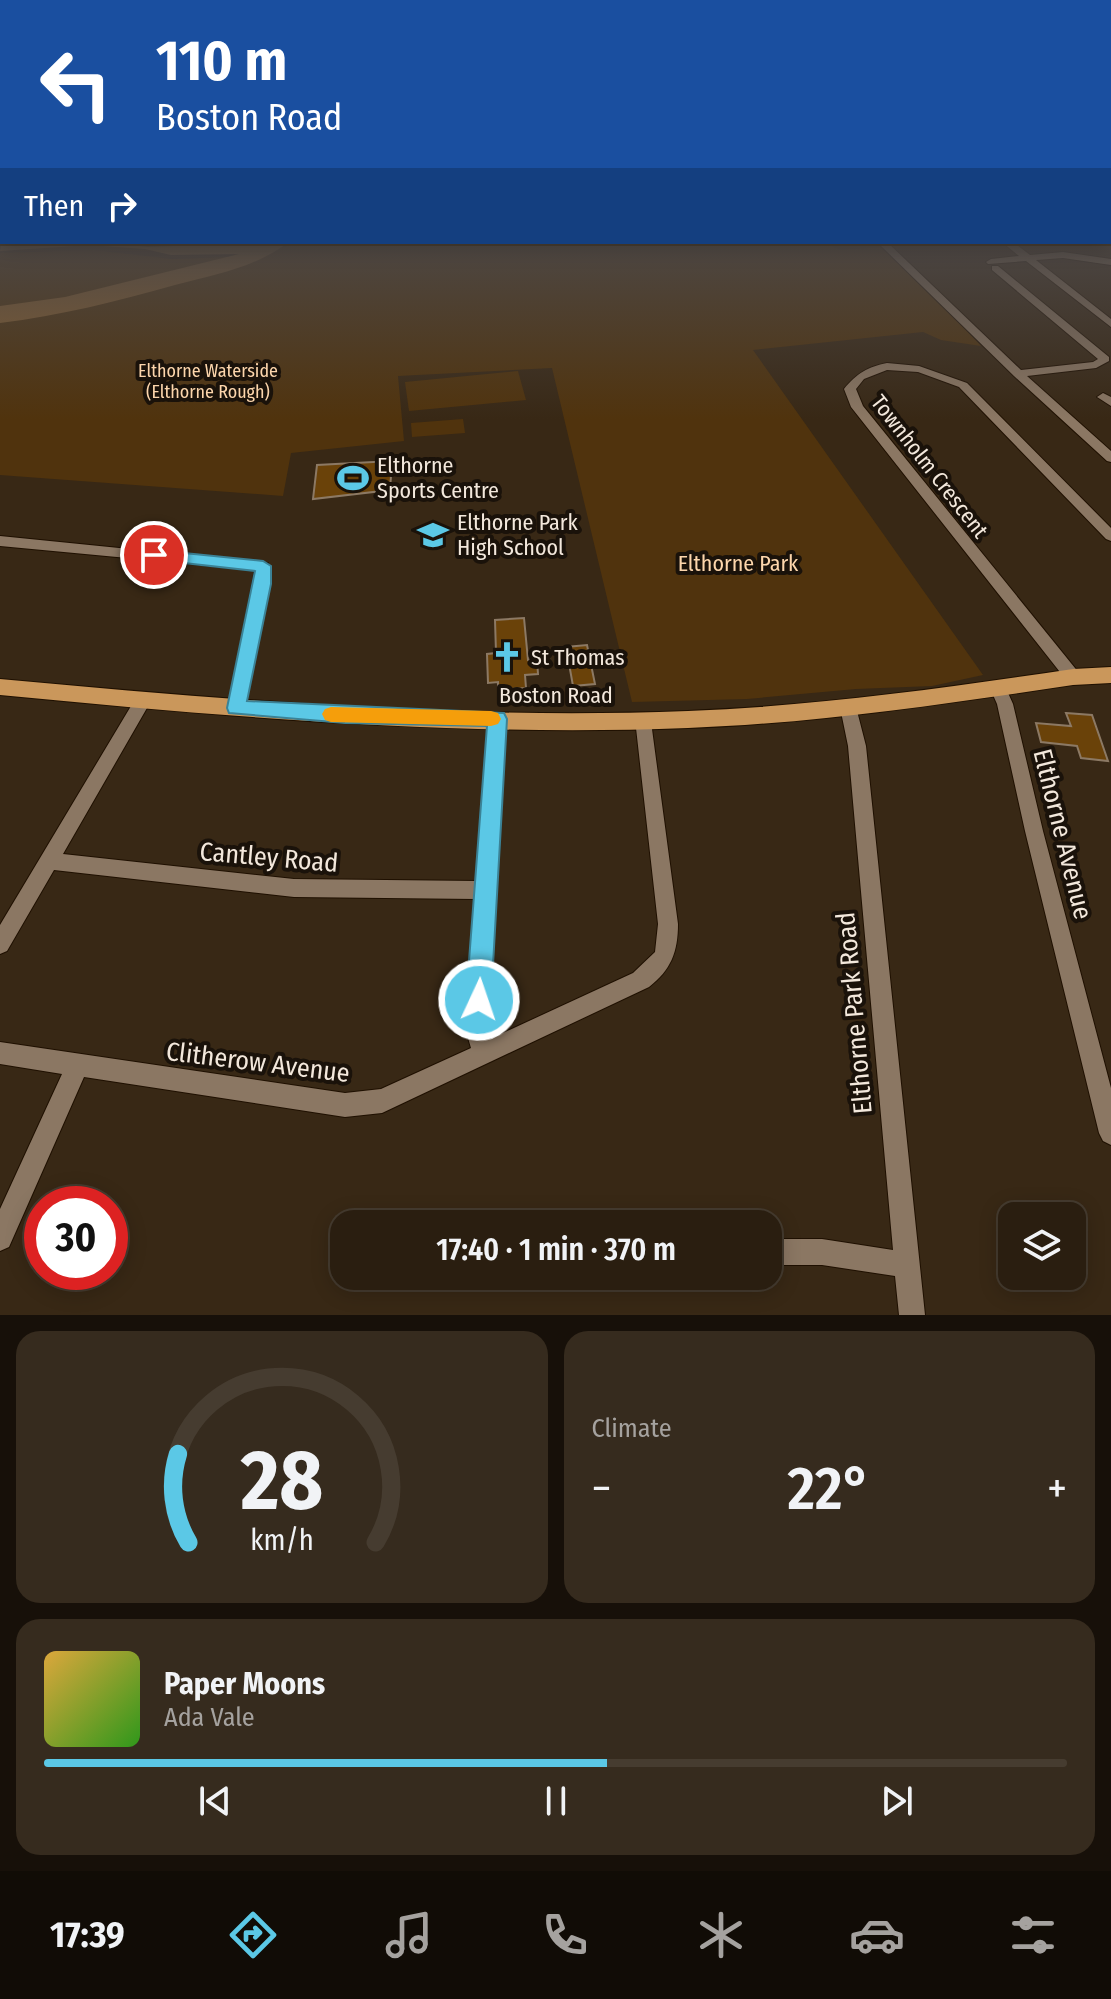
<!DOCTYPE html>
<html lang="en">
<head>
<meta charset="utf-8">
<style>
	:root { --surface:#2a1e10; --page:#362b1e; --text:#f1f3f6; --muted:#a5a29f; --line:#463c30; --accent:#5bc8e6 }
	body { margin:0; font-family:"Fira Sans Condensed",sans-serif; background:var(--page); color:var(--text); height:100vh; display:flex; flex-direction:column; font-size:30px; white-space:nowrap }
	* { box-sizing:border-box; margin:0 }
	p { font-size:26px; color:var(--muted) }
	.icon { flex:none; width:44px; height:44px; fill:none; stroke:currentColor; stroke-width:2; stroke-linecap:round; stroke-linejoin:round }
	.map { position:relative; height:1315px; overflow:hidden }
	.details { display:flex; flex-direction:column; gap:16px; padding:16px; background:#171009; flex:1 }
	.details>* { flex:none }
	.hud { position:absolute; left:0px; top:0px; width:1112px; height:244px; box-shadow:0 4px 20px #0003,0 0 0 2px var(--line); background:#1a4fa0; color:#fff; overflow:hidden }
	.buttons { position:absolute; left:998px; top:1202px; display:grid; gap:16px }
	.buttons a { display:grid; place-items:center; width:88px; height:88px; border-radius:16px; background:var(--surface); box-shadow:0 4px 20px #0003,0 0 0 2px var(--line); font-size:40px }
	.speed { position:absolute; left:24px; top:1186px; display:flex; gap:16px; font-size:40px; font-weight:700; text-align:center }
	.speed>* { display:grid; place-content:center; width:104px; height:104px; border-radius:50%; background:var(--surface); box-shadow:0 4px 20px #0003,0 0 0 2px var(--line); line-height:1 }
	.speed .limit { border:12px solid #d22; background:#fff; color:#111 }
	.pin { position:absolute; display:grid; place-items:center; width:68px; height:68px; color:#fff; margin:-34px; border:4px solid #fff; border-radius:50%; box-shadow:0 2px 8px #0007 }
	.me { position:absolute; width:88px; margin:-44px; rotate:3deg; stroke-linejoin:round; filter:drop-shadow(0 0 6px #0008) }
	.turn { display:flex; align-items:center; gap:28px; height:168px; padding:0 24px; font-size:36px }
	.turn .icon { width:104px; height:104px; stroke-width:2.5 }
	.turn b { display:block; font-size:56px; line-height:68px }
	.then { display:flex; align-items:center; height:76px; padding:0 24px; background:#0003; gap:16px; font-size:30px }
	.big { font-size:60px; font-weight:600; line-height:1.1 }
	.details .card { flex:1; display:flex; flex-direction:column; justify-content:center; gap:12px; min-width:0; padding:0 28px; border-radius:24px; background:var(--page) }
	.details .dial { align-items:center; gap:0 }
	.dial svg { height:208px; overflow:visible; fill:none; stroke:var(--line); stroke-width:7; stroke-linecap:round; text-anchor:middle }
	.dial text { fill:var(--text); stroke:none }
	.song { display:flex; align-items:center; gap:24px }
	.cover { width:96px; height:96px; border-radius:12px; background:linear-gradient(135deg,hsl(40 70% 55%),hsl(110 70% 35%)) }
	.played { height:8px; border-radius:4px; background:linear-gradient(90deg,var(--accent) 55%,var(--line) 55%) }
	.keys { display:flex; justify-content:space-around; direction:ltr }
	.heat { display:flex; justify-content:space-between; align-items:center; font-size:44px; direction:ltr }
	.details .tiles { flex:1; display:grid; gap:16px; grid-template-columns:1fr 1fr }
	.card:last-child { grid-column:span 2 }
	.trip { position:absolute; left:330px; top:1210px; width:452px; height:80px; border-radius:24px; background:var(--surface); box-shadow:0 4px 20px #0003,0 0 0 2px var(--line); font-weight:600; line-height:80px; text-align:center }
	.tabs { display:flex; height:128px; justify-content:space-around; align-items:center; background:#110c06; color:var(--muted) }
	.tabs .icon { width:56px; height:56px }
	.tabs .current { color:var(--accent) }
	.tabs b { font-size:36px; color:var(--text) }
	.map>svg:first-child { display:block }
	.green { fill:#50330d }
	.water { fill:#8b612f }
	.building { fill:#6a4209; stroke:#8c7964; stroke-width:2 }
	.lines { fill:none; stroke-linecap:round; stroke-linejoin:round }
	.minor-casing { stroke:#1f1001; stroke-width:2 }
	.major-casing { stroke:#1f1001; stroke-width:2 }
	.minor { fill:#8b7763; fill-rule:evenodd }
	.major { fill:#ca975b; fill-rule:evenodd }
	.route { fill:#5bc8e6; stroke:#3b8296; stroke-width:2 }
	.slow { fill:#f59e0b }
	.labels { text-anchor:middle; stroke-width:8; stroke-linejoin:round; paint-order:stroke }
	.far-park-label { font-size:18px; fill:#fdd6ac; stroke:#1a120a }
	.poi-label { font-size:22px; fill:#f3e8dc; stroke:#1a120a; text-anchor:start }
	.street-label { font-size:22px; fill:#f3e8dc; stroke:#1a120a }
	.park-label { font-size:22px; fill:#fdd6ac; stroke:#1a120a }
	.near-street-label { font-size:26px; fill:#f3e8dc; stroke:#1a120a }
</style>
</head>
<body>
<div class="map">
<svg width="1111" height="1315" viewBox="0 0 1111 1315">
	<rect width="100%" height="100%" fill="#382815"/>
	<!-- green -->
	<g class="green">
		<polygon points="303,242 822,242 840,250 883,247 912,272 981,346 941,340 923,332 753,350 983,675 932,686 856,689 747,699 632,702 552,368 398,376 404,441 291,453 283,496 0,475 0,253 93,250 172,259 230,257 91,291 90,299"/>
		<polygon points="518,371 526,400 409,411 405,382"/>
		<polygon points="463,419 465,433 412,437 411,423"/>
	</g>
	<!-- water -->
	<path class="water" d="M2,240L97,242L148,247L289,242C254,268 217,274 175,285C117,301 60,316 0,323V306L65,297L239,254L171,255L145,249L89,245L0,251Z"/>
	<!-- building -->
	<g class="building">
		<polygon points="392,461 390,490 313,499 317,465"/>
		<polygon points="524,618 528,660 537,660 538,674 525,675 526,688 498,690 498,682 488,683 487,654 496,653 495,620"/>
		<polygon points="587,645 595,684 573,686 566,647"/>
		<polygon points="1066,713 1092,715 1108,761 1081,758 1077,746 1041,742 1036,723 1071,726"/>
	</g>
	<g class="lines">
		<defs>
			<g id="minor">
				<polygon points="877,242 887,242 1021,370 1093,362 1098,359 992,270 992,266 998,266 1109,357 1109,361 1096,368 1027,376 1111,451 1111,462 1107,461 1014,376"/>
				<polygon points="1002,242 1013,242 1030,255 1063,252 1111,259 1111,265 1063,258 1036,260 1111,319 1111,327 1026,261 988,264 986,262 991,259 1019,256"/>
				<path d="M887,363L919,366L967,383L1111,528V541L1106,539L959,387L918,372L887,370L864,379L856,389L863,406L1079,673L1081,677L1079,681H1067L851,407L844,389C857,373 868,367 887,363Z"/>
				<polygon points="1103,393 1111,397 1111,406 1097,397"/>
				<polygon points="0,536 268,563 269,584 242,713 230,713 228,708 255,570 0,546"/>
				<polygon points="998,682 1004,684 1013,704 1043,831 1111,1088 1111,1145 1103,1141 1099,1133 1025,831 997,704 990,688 992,684"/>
				<path d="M143,695L149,696L151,701L63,854L294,879L477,881L488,719L491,714H503L506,719L488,1031L490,1039L633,973L655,952L658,924L635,719L638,714H650L678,924C678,952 671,970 649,987L382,1113L345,1117L84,1077L9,1247L0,1251V1209L62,1074L0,1064V1042L345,1093L381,1089L471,1048L466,1031L475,899L294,897L54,870L7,951L0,954V925L137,696Z"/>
				<polygon points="848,700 854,702 856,707 866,746 925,1315 899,1315 895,1276 822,1265 768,1265 768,1239 822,1239 893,1250 848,746 840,707 842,702"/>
			</g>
			<path id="major" d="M1111,667V683L1073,685C945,704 818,723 688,728C459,737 228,717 0,695V679C228,700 459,720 688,711C817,706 945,688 1073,669Z"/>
		</defs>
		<!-- minor casing -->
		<use href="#minor" class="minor-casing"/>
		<!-- major casing -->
		<use href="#major" class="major-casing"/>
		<!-- minor -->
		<use href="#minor" class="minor"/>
		<!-- major -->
		<use href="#major" class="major"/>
	</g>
	<!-- sky -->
	<linearGradient id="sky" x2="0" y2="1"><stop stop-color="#1f160c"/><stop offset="0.56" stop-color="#4d4846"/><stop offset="1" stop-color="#4d4846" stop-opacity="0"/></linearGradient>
	<rect width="1111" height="419" fill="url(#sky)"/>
	<!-- route -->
	<polygon class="route" points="154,550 263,561 271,566 271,584 247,701 504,713 507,719 491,1000 487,1009 479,1013 470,1009 466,1000 487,726 345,723 229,713 227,708 255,571 148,559 146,555"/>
	<!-- slow -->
	<polygon class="slow" points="331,707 491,711 498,713 501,719 498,724 491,726 331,722 325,720 322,714 325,709"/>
	<!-- icons -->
	<defs>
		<symbol id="stadium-bare" viewBox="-9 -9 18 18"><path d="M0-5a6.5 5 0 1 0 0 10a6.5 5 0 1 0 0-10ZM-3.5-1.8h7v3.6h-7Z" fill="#5bc8e6" stroke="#1a120a" stroke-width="2.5" paint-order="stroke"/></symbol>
		<symbol id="school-bare" viewBox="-9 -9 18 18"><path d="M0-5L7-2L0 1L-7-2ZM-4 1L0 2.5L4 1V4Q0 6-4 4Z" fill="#5bc8e6" stroke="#1a120a" stroke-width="2.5" paint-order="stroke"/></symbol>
		<symbol id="church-bare" viewBox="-9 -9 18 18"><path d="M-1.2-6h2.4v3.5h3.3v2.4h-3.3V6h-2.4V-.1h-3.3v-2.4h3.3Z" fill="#5bc8e6" stroke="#1a120a" stroke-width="2.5" paint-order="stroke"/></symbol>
	</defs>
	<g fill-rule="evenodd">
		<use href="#stadium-bare" x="331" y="456" width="44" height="44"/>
		<use href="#school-bare" x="411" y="513" width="44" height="44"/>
		<use href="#church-bare" x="485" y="635" width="44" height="44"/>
	</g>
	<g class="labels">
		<!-- far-park labels -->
		<g class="far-park-label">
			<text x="208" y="377">Elthorne Waterside<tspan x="208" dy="21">(Elthorne Rough)</tspan></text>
		</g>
		<!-- poi labels -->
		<g class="poi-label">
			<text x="377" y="473">Elthorne<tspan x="377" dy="25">Sports Centre</tspan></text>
			<text x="457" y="530">Elthorne Park<tspan x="457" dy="25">High School</tspan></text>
			<text x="531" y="665">St Thomas</text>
		</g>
		<!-- street labels -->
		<g class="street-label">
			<text transform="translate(930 466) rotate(52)" y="8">Townholm Crescent</text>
			<text x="556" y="703">Boston Road</text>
		</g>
		<!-- park labels -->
		<g class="park-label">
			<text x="738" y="571">Elthorne Park</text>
		</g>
		<!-- near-street labels -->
		<g class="near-street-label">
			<text transform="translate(1063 834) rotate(76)" y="9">Elthorne Avenue</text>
			<text transform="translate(269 857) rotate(5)" y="9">Cantley Road</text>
			<text transform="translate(854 1013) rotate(-95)" y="9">Elthorne Park Road</text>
			<text transform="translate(258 1062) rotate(7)" y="9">Clitherow Avenue</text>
		</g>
	</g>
</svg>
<div class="buttons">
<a><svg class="icon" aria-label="layers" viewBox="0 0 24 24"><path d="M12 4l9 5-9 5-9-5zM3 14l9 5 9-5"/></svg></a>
</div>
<div class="speed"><div class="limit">30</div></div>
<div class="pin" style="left:154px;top:555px;background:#d93025"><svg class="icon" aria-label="arrive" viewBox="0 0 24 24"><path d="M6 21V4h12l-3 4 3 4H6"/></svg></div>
<svg class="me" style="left:479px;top:1000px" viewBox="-20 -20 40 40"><circle r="17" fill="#5bc8e6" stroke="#fff" stroke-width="3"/><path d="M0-11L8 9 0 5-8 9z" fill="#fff"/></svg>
<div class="trip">17:40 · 1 min · 370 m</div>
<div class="hud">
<div class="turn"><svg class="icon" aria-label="left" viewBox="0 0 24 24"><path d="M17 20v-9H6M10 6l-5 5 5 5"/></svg><div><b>110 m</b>Boston Road</div></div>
<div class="then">Then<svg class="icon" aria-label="right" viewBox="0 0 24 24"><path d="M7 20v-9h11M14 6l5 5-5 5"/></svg></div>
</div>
</div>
<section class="details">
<div class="tiles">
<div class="card dial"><svg viewBox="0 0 100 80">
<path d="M14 69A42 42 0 1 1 86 69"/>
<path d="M14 69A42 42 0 0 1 10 35" stroke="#5bc8e6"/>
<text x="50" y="56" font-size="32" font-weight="700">28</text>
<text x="50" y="72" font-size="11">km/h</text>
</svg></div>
<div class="card"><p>Climate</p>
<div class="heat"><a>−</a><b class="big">22°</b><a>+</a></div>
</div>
<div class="card">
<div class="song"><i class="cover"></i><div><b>Paper Moons</b><p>Ada Vale</p></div></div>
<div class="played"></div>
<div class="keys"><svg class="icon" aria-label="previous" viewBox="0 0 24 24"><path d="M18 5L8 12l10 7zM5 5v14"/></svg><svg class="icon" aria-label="pause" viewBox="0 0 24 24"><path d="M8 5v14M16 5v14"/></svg><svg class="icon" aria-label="next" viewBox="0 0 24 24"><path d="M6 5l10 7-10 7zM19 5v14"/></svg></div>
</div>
</div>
</section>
<nav class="tabs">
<b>17:39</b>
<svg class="icon current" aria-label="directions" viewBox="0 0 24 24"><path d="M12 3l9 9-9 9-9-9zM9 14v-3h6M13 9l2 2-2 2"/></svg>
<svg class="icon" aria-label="music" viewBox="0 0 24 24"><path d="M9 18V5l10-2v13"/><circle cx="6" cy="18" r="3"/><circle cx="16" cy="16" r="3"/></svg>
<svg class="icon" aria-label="phone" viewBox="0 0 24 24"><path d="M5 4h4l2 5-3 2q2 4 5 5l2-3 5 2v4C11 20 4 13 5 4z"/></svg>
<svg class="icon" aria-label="climate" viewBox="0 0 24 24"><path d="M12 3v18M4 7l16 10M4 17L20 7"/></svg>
<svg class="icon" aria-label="car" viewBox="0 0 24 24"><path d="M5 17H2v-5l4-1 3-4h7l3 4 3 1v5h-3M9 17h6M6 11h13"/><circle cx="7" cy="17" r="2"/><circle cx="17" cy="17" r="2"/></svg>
<svg class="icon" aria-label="filters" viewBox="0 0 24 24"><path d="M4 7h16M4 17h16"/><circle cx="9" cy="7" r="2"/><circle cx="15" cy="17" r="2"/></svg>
</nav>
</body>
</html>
